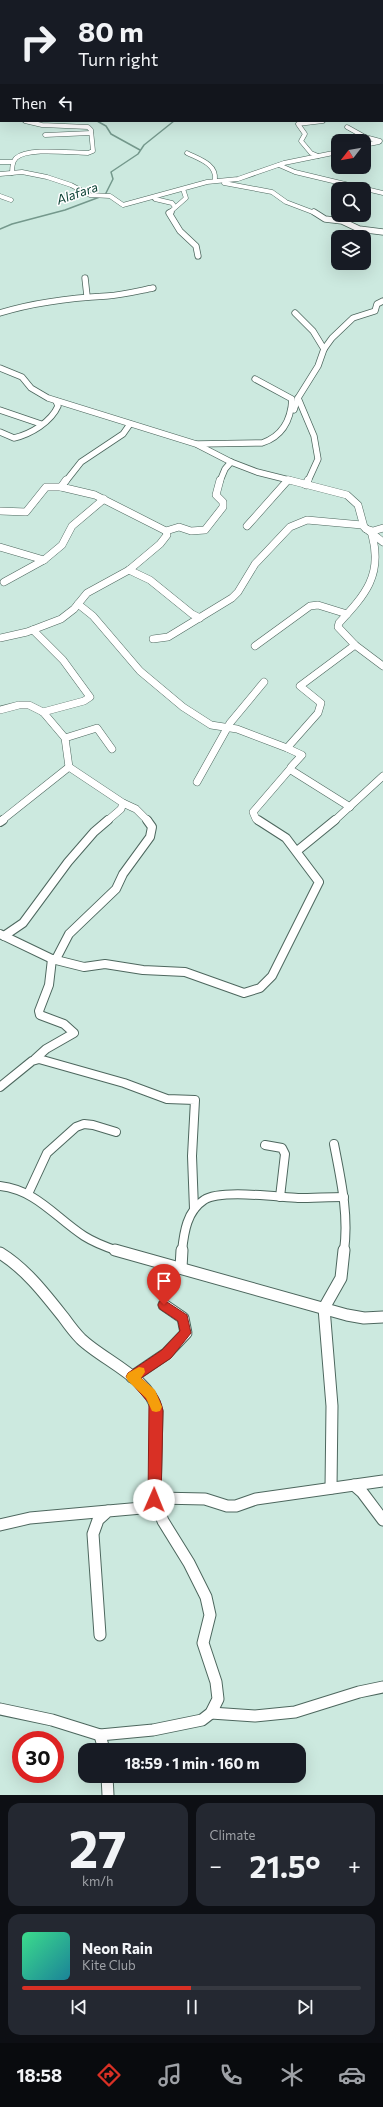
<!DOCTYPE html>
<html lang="en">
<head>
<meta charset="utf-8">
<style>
	:root { --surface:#171b24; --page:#242831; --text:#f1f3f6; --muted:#9ea1a6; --line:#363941; --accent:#d93025 }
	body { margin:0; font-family:Commissioner,sans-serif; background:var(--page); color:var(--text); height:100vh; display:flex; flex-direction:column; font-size:15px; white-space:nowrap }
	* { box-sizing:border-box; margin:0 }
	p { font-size:13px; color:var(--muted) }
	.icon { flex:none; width:22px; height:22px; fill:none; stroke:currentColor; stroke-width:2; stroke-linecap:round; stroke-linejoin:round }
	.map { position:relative; height:1795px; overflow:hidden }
	.details { display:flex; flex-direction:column; gap:8px; padding:8px; background:#0d0f14; flex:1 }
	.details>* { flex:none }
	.hud { position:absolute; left:0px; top:0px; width:383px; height:122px; box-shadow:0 4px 16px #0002; background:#171b24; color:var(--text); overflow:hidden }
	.needle { width:26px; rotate:239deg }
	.controls { position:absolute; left:331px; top:134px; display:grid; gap:8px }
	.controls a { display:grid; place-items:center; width:40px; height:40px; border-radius:8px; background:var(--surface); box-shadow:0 4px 16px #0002; font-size:20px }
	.speed { position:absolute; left:12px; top:1731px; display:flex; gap:8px; font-size:20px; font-weight:700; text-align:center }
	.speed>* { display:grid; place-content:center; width:52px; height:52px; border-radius:50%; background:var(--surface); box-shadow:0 4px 16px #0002; line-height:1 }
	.speed .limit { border:6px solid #d22; background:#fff; color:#111 }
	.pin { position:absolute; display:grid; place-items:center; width:34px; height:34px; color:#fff; margin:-41px -17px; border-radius:50% 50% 50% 0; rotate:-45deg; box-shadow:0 0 4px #0007 }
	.pin .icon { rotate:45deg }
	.me { position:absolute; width:44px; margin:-22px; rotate:1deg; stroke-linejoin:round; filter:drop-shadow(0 0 3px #0008) }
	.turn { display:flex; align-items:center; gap:14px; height:84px; padding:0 12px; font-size:18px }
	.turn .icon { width:52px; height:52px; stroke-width:2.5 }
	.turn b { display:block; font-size:28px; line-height:34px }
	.then { display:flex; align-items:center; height:38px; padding:0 12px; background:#0003; gap:8px; font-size:15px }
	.big { font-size:30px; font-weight:700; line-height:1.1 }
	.details .card { flex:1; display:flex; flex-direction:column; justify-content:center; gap:6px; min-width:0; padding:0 14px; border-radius:12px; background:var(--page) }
	.details .dial { align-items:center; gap:0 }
	.dial b { font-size:52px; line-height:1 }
	.song { display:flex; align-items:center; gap:12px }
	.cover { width:48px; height:48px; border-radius:6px; background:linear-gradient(135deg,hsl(150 70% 55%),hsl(190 70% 35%)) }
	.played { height:4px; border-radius:2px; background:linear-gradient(90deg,var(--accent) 50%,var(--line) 50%) }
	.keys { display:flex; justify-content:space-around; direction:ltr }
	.heat { display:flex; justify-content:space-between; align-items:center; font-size:22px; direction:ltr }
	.details .tiles { flex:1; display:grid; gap:8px; grid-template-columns:1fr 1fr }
	.card:last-child { grid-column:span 2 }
	.trip { position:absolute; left:78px; top:1743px; width:228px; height:40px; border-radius:12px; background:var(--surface); box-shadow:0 4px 16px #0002; font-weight:700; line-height:40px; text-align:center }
	.dock { display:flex; height:64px; justify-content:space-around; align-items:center; background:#090b0e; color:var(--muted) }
	.dock .icon { width:28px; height:28px }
	.dock .active { color:var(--accent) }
	.dock b { font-size:18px; color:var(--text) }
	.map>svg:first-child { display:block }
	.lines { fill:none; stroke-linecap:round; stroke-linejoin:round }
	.stream { stroke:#74988c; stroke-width:1.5 }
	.street-far4-casing { stroke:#4d675e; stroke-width:5 }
	.street-far3-casing { stroke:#4d675e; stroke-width:7 }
	.street-far2-casing { stroke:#4d675e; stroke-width:8 }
	.street-far1-casing { stroke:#4d675e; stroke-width:10 }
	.street-casing { stroke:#4d675e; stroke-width:13 }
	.secondary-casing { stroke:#4d675e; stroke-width:2 }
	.street-far4 { stroke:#fff; stroke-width:4 }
	.street-far3 { stroke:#fff; stroke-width:5.5 }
	.street-far2 { stroke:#fff; stroke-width:7 }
	.street-far1 { stroke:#fff; stroke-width:8 }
	.street { stroke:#fff; stroke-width:11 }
	.secondary { fill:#fff; fill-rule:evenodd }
	.route { fill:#d93025; stroke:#8d1f18 }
	.slow { fill:#f59e0b }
	.labels { text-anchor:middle; stroke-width:3; stroke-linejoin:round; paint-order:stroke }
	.far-water-label { font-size:13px; font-style:italic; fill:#0d4336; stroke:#fff }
</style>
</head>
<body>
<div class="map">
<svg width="383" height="1795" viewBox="0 0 383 1795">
	<rect width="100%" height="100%" fill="#cce9df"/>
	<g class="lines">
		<!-- stream -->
		<g class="stream">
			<polyline points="333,1 335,0"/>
			<polyline points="97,121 106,126 111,134 140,150"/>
			<polyline points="0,229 12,224 65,210 105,195 113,179 111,172 138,154 144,145 174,121"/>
		</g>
		<defs>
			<g id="street-far4">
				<polyline points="3,0 11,1"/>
				<polyline points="173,0 188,1"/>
				<polyline points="232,0 234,1"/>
				<polyline points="254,1 259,0"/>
				<polyline points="347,127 365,137 380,141"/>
				<polyline points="45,135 91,133"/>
				<polyline points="364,145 379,142"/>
				<path d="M187,153C199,159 217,164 215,180"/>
				<polyline points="318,156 311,153 301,141 305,134 298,124 323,121"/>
				<polyline points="0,162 13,162"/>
				<polyline points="279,165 295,172 383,193"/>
				<path d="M12,173C12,168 12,162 16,158C28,147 71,153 88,153L93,151L91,130L88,127L42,125L25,121"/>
				<polyline points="0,174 22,172 47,177 71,185 90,195 110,196 123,205 207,182 238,179 284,163 338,152"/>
				<polyline points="224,183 272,192 286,202 315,213"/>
				<polyline points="0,196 11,200"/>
				<polyline points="155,199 172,203 175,207"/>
				<polyline points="169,213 186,198 183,189"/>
			</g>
			<g id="street-far3">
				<polyline points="171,212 169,213 180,231 196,246 198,256"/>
				<polyline points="314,212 325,219 342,221 359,229 383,232"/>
				<polyline points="85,278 87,296"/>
				<path d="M0,313C35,302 70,298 107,296C122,295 138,291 153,288"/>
				<polyline points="295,313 313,331 324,349"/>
				<polyline points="0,368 22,377 31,388 48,398 196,444 231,462 257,472 293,481"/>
				<polyline points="298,398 314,436 318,459 308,481"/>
				<polyline points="0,410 41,424"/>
				<polyline points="294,410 298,398 318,366 324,349 332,338 353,318 375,311 377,304 383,301"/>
				<path d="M0,432L14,438C31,434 51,422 58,406L56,401"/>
				<path d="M197,444L262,443C283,436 291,420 292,399L255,379"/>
				<polyline points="66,481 81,462 123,434 130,424"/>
				<polyline points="220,481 225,469 231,462"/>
				<polyline points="287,481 288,480"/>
			</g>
			<g id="street-far2">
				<polyline points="289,480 347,495 358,505 364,527 383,542"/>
				<polyline points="306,485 308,480"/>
				<polyline points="0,511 26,512 46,487 61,487"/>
				<polyline points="247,526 288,480"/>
				<polyline points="366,529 373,531 383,528"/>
				<polyline points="166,531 179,527 191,531 205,530 223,507 223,502 216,495 220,480"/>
				<path d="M372,535C383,575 365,595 339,623L338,627L355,645L383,666"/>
				<polyline points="0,547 44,560 4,582"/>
				<polyline points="44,560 62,545 72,526 104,499"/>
				<polyline points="129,570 150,580 192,614 200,618"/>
				<polyline points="78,604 93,616 140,671 183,707 211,725 237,729 287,748"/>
				<polyline points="33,630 63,660 90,697 84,701 43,712"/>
				<polyline points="0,638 27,632 61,619 74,609 87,593 129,570 160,544 167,535 166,531 95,495 61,487 66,480"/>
				<polyline points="153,639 168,637 232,598 238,592 255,564 290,527 307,520 362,525"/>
				<polyline points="255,646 310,606 318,605 347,614"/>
				<polyline points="0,710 19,705 29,705 43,712 65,738 69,767"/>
				<polyline points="65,738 97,728 112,749"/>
				<polyline points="197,782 230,723 264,682"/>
				<polyline points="350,807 291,770 291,767 302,755 287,748 318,713 321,703 300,686 355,645"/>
				<polyline points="1,821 69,767 123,803 136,809 148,821"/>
				<polyline points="107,821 121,809 123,803"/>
				<polyline points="259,821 256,819 253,812 290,769"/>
				<polyline points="334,821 383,776"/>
			</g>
			<g id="street-far1">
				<polyline points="0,822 3,820"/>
				<polyline points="297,851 335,820"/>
				<polyline points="0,934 52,959 84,967 105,964 143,970 185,972 244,993 260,988 272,976 319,882 286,838 258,820"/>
				<polyline points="4,936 23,923 68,862 94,832 108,820"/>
				<polyline points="56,959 69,934 116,889 123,874 150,837 152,827 147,820"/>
				<polyline points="35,1059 46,1049 74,1033 64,1024 40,1015 39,1011 49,985 52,959"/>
				<polyline points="0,1087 32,1061 39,1059 124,1083 167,1099 195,1100 192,1156 194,1209"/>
				<path d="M334,1144C341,1180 349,1215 344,1251"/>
				<polyline points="265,1145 282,1148 285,1154 280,1197"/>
				<path d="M0,1186C36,1190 55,1217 84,1236C95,1243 106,1247 118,1251"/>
				<polyline points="28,1194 47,1153 76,1127 84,1124 93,1125 116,1132"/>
				<path d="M182,1251C184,1232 187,1211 204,1200C220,1189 277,1197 298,1198C313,1198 329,1197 344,1197"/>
			</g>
			<g id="street">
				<polyline points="115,1250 347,1315 364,1318 383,1317"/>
				<path d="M0,1253C26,1269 45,1294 64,1318C69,1325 75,1333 81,1339C104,1361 150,1378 157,1411L155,1500L163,1521L189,1563L206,1597L210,1615L203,1643L216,1682L218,1699L211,1713L202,1720L153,1730L100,1735L52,1720L0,1709"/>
				<polyline points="181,1268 182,1250"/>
				<polyline points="132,1377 166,1354 186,1333 183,1318 164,1305"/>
				<polyline points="354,1485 362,1492 383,1520"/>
				<polyline points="331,1488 332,1406 324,1308 341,1278 344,1250"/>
				<polyline points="0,1525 30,1518 108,1511"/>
				<polyline points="100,1635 93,1534 98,1520 108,1511 142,1508 158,1498 205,1499 227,1506 236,1506 256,1499 383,1481"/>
				<polyline points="211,1713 255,1716 295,1712 359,1692 383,1687"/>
				<polyline points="100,1735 104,1750"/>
				<polyline points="107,1776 108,1795"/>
			</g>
			<g id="secondary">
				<polygon points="138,0 144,0 137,1"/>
				<polygon points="0,114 1,114 0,119"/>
			</g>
		</defs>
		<!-- street-far4 casing -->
		<use href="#street-far4" class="street-far4-casing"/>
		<!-- street-far3 casing -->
		<use href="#street-far3" class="street-far3-casing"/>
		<!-- street-far2 casing -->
		<use href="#street-far2" class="street-far2-casing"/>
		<!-- street-far1 casing -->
		<use href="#street-far1" class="street-far1-casing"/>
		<!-- street casing -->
		<use href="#street" class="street-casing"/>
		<!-- secondary casing -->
		<use href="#secondary" class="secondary-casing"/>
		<!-- street-far4 -->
		<use href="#street-far4" class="street-far4"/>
		<!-- street-far3 -->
		<use href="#street-far3" class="street-far3"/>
		<!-- street-far2 -->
		<use href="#street-far2" class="street-far2"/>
		<!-- street-far1 -->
		<use href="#street-far1" class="street-far1"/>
		<!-- street -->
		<use href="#street" class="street"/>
		<!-- secondary -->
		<use href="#secondary" class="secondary"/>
	</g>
	<!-- route -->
	<path class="route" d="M164,1300L187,1315L191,1333L171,1358L141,1378C152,1388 160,1395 163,1411L161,1500L159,1504L154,1506L150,1504L148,1500L149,1403L126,1377L128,1373L162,1350L180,1331L178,1321L160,1309L158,1305L160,1301Z"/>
	<!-- slow -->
	<polygon class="slow" points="139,1367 144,1368 145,1372 141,1378 155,1390 162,1407 160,1411 156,1412 152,1411 146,1398 128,1381 126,1377 128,1373"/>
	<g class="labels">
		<!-- far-water labels -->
		<g class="far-water-label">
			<text transform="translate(77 193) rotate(-19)" y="5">Alafara</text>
		</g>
	</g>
</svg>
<div class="controls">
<a><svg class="needle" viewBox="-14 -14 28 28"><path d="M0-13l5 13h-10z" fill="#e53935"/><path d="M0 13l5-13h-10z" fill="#9ea1a6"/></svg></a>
<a><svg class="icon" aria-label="search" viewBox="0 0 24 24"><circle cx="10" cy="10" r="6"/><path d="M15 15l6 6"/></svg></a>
<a><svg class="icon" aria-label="layers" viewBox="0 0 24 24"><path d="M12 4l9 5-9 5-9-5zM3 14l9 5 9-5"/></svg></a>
</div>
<div class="speed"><div class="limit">30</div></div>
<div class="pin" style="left:164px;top:1305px;background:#d93025"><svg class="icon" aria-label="arrive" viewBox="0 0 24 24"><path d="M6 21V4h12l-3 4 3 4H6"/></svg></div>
<svg class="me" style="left:154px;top:1500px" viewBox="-20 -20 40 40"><circle r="19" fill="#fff"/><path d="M0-13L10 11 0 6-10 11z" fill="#d93025"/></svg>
<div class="trip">18:59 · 1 min · 160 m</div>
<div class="hud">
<div class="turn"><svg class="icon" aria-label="right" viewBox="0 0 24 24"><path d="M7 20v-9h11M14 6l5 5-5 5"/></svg><div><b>80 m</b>Turn right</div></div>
<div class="then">Then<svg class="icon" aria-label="left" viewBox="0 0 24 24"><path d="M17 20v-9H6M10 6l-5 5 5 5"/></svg></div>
</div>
</div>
<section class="details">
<div class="tiles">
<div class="card dial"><b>27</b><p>km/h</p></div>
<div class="card"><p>Climate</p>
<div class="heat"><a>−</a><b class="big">21.5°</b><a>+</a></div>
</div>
<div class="card">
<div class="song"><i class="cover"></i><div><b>Neon Rain</b><p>Kite Club</p></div></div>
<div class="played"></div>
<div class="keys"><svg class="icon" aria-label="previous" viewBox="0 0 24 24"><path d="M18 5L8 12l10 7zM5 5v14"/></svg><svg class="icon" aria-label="pause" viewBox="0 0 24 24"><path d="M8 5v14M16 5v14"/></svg><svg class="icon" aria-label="next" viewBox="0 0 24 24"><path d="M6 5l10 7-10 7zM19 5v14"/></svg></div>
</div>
</div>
</section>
<nav class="dock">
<b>18:58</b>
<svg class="icon active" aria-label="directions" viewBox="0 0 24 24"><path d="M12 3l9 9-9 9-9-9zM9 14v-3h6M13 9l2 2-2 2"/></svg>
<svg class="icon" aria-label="music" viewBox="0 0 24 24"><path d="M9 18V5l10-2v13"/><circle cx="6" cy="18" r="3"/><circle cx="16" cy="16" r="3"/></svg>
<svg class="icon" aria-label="phone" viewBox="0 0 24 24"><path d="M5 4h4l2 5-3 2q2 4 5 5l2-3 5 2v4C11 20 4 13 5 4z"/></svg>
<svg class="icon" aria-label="climate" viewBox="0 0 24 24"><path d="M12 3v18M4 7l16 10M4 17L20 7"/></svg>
<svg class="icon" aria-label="car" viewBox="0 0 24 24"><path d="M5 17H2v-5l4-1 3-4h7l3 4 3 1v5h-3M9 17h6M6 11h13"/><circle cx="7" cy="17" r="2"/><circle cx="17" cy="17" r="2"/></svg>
</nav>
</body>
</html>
